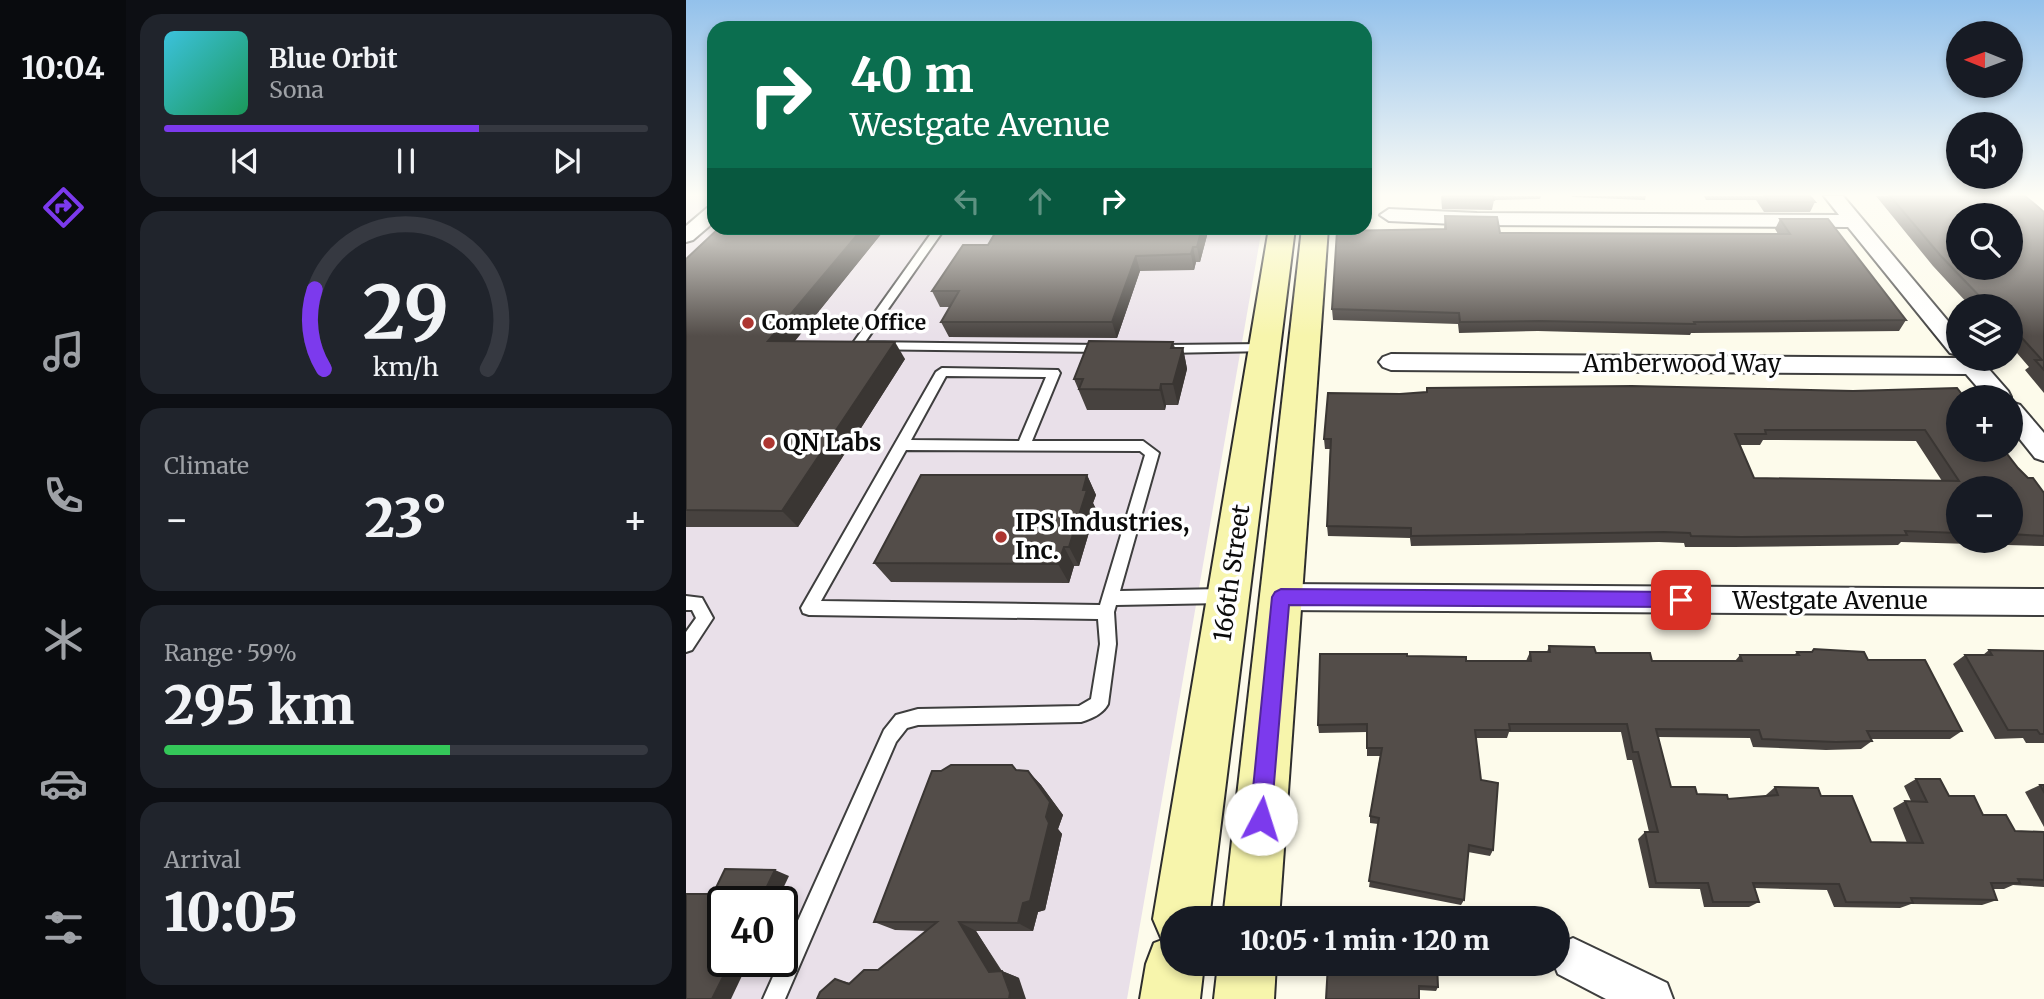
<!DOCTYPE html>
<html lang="en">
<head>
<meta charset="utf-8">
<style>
	:root { --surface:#171b24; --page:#20242c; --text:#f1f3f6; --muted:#9ea1a6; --line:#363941; --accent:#7c3aed }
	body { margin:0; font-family:Merriweather,serif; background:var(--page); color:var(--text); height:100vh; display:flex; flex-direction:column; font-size:26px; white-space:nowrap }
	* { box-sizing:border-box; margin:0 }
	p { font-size:23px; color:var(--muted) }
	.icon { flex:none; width:38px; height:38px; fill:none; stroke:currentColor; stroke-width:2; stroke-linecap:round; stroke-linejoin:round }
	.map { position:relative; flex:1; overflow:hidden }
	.drawer { display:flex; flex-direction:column; gap:14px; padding:14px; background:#0d0f14; width:560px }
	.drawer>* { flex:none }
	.banner { position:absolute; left:21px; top:21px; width:665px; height:214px; border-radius:21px; box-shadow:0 4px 10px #0003; background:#0b6e4f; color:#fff; overflow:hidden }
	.needle { width:46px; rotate:271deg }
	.tools { position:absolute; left:1260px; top:21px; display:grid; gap:14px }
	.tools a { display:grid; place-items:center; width:77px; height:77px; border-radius:50%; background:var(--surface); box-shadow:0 4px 10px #0003; font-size:35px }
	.speed { position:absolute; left:21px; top:886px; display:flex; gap:14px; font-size:35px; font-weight:700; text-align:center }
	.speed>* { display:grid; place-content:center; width:91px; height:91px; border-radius:50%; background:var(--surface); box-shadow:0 4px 10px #0003; line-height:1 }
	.speed .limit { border:4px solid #111; border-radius:10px; background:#fff; color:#111 }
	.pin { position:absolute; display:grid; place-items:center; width:60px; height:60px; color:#fff; margin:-30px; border-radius:14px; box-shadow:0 4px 10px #0006 }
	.me { position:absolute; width:77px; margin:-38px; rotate:5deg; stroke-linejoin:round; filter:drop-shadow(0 0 5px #0008) }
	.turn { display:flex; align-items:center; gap:24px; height:147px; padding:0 28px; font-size:32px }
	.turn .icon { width:91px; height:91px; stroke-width:2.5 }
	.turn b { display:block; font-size:49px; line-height:60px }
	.lanes { display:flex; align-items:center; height:66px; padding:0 28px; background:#0003; justify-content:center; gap:35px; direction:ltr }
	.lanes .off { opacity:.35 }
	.big { font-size:52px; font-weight:800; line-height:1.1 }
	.drawer .widget { flex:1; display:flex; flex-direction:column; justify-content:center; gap:10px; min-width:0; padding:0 24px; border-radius:21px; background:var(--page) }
	.drawer .dial { align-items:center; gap:0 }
	.dial svg { height:182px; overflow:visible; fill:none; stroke:var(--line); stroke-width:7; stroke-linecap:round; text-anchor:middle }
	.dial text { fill:var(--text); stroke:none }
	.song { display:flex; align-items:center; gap:21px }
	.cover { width:84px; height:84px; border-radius:10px; background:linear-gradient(135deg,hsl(190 70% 55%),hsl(150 70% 35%)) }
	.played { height:7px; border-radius:4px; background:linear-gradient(90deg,var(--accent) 65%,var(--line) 65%) }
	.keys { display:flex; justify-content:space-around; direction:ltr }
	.heat { display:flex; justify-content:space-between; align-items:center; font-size:38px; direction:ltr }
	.charge { height:10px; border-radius:5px; background:linear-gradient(90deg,#34c759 59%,var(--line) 0) }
	.trip { position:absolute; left:474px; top:906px; width:410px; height:70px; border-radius:35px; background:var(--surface); box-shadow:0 4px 10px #0003; font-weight:800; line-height:70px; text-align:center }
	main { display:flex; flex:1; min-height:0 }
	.dock { display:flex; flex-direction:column; width:126px; justify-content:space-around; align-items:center; background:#090b0e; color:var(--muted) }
	.dock .icon { width:49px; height:49px }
	.dock .on { color:var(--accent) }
	.dock b { font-size:32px; color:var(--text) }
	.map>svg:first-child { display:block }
	.industrial { fill:#e9e0e9; fill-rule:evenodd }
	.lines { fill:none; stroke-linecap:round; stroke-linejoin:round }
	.lane-casing { stroke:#3e3e3e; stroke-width:4 }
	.street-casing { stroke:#3e3e3e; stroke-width:4 }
	.secondary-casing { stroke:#2d2d2d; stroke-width:4 }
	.lane { fill:#fff; fill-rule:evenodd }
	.street { fill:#fff; fill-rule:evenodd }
	.secondary { fill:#f7f5ac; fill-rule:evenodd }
	.wall { fill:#47423f; fill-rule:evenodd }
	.shaded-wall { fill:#3a3633 }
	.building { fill:#534d49; stroke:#3a3633; stroke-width:2; fill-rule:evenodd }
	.route { fill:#7c3aed; stroke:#51269a; stroke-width:2 }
	.poi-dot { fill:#ad3631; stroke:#fff; stroke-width:2.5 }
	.labels { text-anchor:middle; stroke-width:7; stroke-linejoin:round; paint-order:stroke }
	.far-poi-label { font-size:21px; font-weight:bold; fill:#0b0b0b; stroke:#fff; text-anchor:start }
	.street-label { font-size:24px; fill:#0b0b0b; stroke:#fff }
	.poi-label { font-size:24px; font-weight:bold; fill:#0b0b0b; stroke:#fff; text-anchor:start }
</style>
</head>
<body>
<main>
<nav class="dock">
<b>10:04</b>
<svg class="icon on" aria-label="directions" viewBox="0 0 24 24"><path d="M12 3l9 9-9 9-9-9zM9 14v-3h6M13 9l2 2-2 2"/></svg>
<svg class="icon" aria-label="music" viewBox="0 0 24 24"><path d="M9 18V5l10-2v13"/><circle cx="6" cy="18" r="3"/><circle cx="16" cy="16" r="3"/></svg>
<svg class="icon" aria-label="phone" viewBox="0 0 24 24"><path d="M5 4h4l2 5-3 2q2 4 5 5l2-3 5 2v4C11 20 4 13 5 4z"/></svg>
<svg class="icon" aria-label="climate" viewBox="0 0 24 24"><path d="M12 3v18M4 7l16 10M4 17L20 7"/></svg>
<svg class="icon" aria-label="car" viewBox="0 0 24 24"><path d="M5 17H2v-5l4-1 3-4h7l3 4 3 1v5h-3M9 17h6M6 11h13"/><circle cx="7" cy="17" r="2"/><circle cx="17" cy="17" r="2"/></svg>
<svg class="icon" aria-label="filters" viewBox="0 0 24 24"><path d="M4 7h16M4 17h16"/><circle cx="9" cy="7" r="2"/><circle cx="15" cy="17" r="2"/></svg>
</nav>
<section class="drawer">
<div class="widget">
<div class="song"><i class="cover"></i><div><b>Blue Orbit</b><p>Sona</p></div></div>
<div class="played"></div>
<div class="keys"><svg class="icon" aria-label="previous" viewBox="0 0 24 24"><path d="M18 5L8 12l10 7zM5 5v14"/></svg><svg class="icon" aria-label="pause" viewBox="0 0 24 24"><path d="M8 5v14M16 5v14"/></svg><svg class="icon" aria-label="next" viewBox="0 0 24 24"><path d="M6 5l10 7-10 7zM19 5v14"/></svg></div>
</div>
<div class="widget dial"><svg viewBox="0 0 100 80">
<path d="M14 69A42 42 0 1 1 86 69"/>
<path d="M14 69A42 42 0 0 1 10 34" stroke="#7c3aed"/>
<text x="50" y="56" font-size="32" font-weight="700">29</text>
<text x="50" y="72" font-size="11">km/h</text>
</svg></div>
<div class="widget"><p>Climate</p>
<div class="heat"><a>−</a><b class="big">23°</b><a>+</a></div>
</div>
<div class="widget"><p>Range · 59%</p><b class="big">295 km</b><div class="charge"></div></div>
<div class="widget"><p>Arrival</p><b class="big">10:05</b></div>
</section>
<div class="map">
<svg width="1358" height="999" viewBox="0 0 1358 999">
	<rect width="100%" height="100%" fill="#fdfbeb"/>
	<!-- industrial -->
	<path class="industrial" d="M0,196H28V228H576L441,999H0ZM37,901H96V961H37Z"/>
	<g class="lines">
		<defs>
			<g id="lane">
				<polygon points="249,228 259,228 179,342 416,345 420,346 420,352 167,349 167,343"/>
				<polygon points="579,344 583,345 583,351 479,353 473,349 479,345"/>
				<path d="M256,368L372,370L374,373L346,441H457L473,453L434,591L537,589L542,591L545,596L542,601L537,603L430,605L428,612L430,644L422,704C417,714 405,719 395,722L232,725L221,728L210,742L99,999H77L94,961H96V956L198,730L210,715L232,709L393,706L405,699L414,644L412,619L123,615L117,613L115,608L250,372ZM260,376L360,377L333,441L225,440ZM220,450L454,451L459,455L414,605L135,601Z"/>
				<polygon points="0,596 16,598 27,618 6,650 0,652 0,632 10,618 6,610 0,610"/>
			</g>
			<g id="street">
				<polygon points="1138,196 1157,196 1272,333 1272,359 1294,359 1322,391 1325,397 1325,398 1300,397 1280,374 705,370 697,367 693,362 697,357 705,354 1270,358 1272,355 1264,353 1162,227 791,225 703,221 694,215 703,209 791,213 1153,215"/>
				<polygon points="28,206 28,222 7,240 0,242 0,226 21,208"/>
				<polygon points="1325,402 1334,405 1358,433 1358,461 1349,458 1325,428"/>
				<polygon points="595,584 1358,589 1358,615 595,610 584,606 579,597 584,588"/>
				<polygon points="887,938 981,983 987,999 920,999 872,974 868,964 872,964 872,945"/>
			</g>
			<g id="secondary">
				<polygon points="583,228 609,228 523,919 486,919 486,964 518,964 514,999 454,999 460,964 468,943 476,940 467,919"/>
				<polygon points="616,228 642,228 593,919 537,919"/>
				<polygon points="532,964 590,964 588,999 528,999"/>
			</g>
		</defs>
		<!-- lane casing -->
		<use href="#lane" class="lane-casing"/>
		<!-- street casing -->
		<use href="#street" class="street-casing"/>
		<!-- secondary casing -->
		<use href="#secondary" class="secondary-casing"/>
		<!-- lane -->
		<use href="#lane" class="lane"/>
		<!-- street -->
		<use href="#street" class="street"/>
		<!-- secondary -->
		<use href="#secondary" class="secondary"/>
	</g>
	<!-- wall -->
	<g class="wall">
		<polygon points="755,196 855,196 854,199 808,200 806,210 756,209"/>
		<polygon points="886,196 960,196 959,200 887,197"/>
		<polygon points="1018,196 1124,196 1129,202 1124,212 1078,212 1070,200 1020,200"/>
		<polygon points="1190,196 1339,196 1358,212 1358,393 1339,370 1343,367 1325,346 1325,306 1284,306 1247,266"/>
		<polygon points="759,216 814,233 1092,234 1089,229 1094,219 1220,320 1213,331 1005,333 1004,335 852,331 773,333 772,324 647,320 646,309 758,229"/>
		<polygon points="33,228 200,228 109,341 219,359 112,527 0,527 0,259"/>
		<polygon points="523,228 514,262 510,262 508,270 454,271 431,338 263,337 255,322 264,307 254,307 246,291 302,245"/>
		<polygon points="487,342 489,348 497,348 501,369 492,405 480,405 479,410 401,410 388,379"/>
		<path d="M1167,391L1332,468L1358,493V546L1215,542L1212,545L1048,547H999L998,543L973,542L725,546L724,538L642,536L641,526L644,449H639L638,439L714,394ZM1077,440L1230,441L1256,481L1068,478L1053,445H1074ZM1272,488H1325V541H1272Z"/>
		<polygon points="401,475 410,495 407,503 410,509 393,566 388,566 383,583 205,582 188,563"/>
		<polygon points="863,646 966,661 1049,661 1054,655 1108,655 1111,652 1182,660 1276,731 1264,739 1185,739 1186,741 1175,749 1140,750 1067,747 1064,738 972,737 985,787 1011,794 1042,799 1081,796 1080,795 1089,787 1135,796 1185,842 1221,843 1207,808 1219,801 1225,801 1218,786 1230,779 1329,831 1358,832 1358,887 1327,885 1318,889 1307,889 1311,900 1296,905 1225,904 1214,908 1148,907 1141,890 1069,888 1073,902 1063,907 1018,907 1014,889 963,888 952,839 959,832 963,832 946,760 941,760 935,732 823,732 821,738 790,738 795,780 807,850 804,856 782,852 778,900 775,905 683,887 692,824 684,823 684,816 694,756 681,756 681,732 633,733 632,725 721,656 780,661 840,661 844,652 861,652"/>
		<polygon points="1303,650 1358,651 1358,743 1340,743 1337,738 1309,739 1267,664 1279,655 1297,655"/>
		<polygon points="326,765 331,770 342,771 355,785 377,815 372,829 376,834 359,910 352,912 347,931 290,931 316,971 333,978 131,999 149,979 164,983 192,970 241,931 209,930 188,922 255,771"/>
		<polygon points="1354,785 1358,785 1358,827 1339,792"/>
		<polygon points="642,964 752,987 750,991 733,990"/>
	</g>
	<!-- shaded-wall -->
	<g class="shaded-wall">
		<polygon points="177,228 200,228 95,358 82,341"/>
		<polygon points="516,228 523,228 514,262 511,247"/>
		<polygon points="507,247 510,262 508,270 505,254"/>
		<polygon points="450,256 454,271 431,338 426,322"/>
		<polygon points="209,342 219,359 112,527 96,511"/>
		<polygon points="497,348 501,369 492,405 487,384"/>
		<polygon points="475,384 480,405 479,410 474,390"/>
		<polygon points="401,475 410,495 407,503 410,509 393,566 383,547 397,490"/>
		<polygon points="378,547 388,566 383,583 372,564"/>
		<polygon points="342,771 355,785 377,815 372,829 376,834 359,910 352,912 347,931 332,923 360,817"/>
		<polygon points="89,870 103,876 91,901 74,901"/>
		<polygon points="273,922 290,931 317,974 316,971 333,978 340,999 323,999 303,972"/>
		<polygon points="45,961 63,961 45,999 26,999"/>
	</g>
	<!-- building -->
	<g class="building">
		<polygon points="757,196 807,196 808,200 757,199"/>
		<polygon points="1079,196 1124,196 1129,202 1083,202"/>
		<path d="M1204,196H1339L1358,212V370L1349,360H1356L1325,326V306H1307L1305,304H1301L1254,255ZM1272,215H1325V268H1272Z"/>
		<polygon points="759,216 811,217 814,233 1104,234 1094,219 1142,219 1220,320 1008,322 1009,324 854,321 774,322 773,313 646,309 651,231 760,229"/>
		<polygon points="33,228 177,228 82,341 209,342 96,511 0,510 0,259"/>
		<polygon points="312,228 516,228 511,247 507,247 505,254 450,256 426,322 255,322 273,291 246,291 277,245 302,245"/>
		<polygon points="403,341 487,342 485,348 497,348 487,384 475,384 474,390 393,389 397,379 388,379"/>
		<path d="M946,386L1167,391L1271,388L1278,397H1272V450H1318L1332,468L1342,478H1347L1358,493V536L1325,534V488H1272V533L1219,531L1221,535L1055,537L1005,536L1004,533L978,532L725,536V528L641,526L645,439H638L642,393L714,394L741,392V388ZM1079,430H1239L1273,481L1068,478L1049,434H1080Z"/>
		<polygon points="235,475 401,475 397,490 401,490 383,547 378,547 372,564 188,563"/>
		<polygon points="863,646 908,647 910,653 964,653 966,661 1056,661 1054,655 1113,655 1111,652 1126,652 1128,649 1178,652 1182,660 1239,660 1276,731 1181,731 1186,741 1150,742 1076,739 1073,730 970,729 985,787 1009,787 1011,794 1041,795 1042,799 1092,795 1089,787 1132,788 1135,796 1166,796 1185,842 1237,843 1219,801 1241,802 1230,779 1254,779 1263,796 1288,796 1297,815 1320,815 1329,831 1358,832 1358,880 1332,879 1334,883 1305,883 1311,900 1225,898 1227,903 1160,902 1153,884 1067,883 1073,902 1027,902 1022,883 970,883 959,832 972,832 952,752 947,752 941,724 823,724 824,730 789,730 795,780 812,783 807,850 783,845 778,900 683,881 693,818 684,816 696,748 681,748 681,724 632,725 634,654 721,654 721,656 780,657 780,661 845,661 844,652 864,652"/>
		<polygon points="1303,650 1358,651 1358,734 1354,734 1351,730 1322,730 1279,655 1306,655"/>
		<polygon points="265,765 326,765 330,770 342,771 364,802 360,817 363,823 344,901 337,903 332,923 273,922 303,972 316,971 324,993 323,999 131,999 134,992 149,979 163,984 178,970 192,970 251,922 188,922 246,771 255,771"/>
		<polygon points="1354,785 1358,785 1358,792"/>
		<polygon points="39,869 89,870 74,901 37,901 37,961 45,961 26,999 0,999 0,894 27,894"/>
		<polygon points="642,964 751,964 752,987 733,986 733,999 640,999"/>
	</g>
	<!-- sky -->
	<linearGradient id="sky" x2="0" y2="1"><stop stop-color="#93c1eb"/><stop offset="0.58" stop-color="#fefdf6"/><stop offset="1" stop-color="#fefdf6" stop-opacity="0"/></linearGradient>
	<rect width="1358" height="336" fill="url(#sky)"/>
	<!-- route -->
	<polygon class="route" points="595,589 995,592 1002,594 1004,600 1002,605 995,607 603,605 585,819 582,827 575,830 567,827 564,819 586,597 589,592"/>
	<!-- markers -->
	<g class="poi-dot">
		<circle cx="62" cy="323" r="7"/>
		<circle cx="83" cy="443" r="7"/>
		<circle cx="315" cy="537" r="7"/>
	</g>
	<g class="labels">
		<!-- far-poi labels -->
		<g class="far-poi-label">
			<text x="76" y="330">Complete Office</text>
		</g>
		<!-- street labels -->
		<g class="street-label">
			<text x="996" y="372">Amberwood Way</text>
			<text transform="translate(546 573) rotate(-82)" y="8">166th Street</text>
			<text x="1144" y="609">Westgate Avenue</text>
		</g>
		<!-- poi labels -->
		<g class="poi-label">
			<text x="97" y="451">QN Labs</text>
			<text x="329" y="531">IPS Industries,<tspan x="329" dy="28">Inc.</tspan></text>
		</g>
	</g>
</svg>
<div class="tools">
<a><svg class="needle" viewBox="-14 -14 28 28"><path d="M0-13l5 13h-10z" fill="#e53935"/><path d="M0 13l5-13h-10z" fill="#9ea1a6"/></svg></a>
<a><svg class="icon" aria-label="sound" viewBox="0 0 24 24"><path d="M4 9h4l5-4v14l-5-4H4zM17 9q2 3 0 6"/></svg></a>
<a><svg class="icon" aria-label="search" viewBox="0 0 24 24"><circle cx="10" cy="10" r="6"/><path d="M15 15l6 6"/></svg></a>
<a><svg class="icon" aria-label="layers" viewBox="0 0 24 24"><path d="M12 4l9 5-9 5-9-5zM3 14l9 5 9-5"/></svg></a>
<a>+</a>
<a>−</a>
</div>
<div class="speed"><div class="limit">40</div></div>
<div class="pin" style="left:995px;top:600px;background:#d93025"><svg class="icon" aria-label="arrive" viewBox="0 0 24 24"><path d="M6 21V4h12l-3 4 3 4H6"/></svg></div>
<svg class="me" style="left:575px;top:819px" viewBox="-20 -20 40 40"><circle r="19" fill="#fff"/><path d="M0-13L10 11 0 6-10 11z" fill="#7c3aed"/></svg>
<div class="trip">10:05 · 1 min · 120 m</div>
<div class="banner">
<div class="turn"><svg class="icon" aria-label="right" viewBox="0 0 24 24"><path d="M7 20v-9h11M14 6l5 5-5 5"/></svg><div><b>40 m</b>Westgate Avenue</div></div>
<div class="lanes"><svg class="icon off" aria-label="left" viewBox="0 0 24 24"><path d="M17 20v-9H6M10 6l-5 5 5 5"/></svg><svg class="icon off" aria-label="ahead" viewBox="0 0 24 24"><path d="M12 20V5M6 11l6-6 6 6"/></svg><svg class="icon" aria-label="right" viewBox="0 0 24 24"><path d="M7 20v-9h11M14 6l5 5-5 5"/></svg></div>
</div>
</div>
</main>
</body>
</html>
